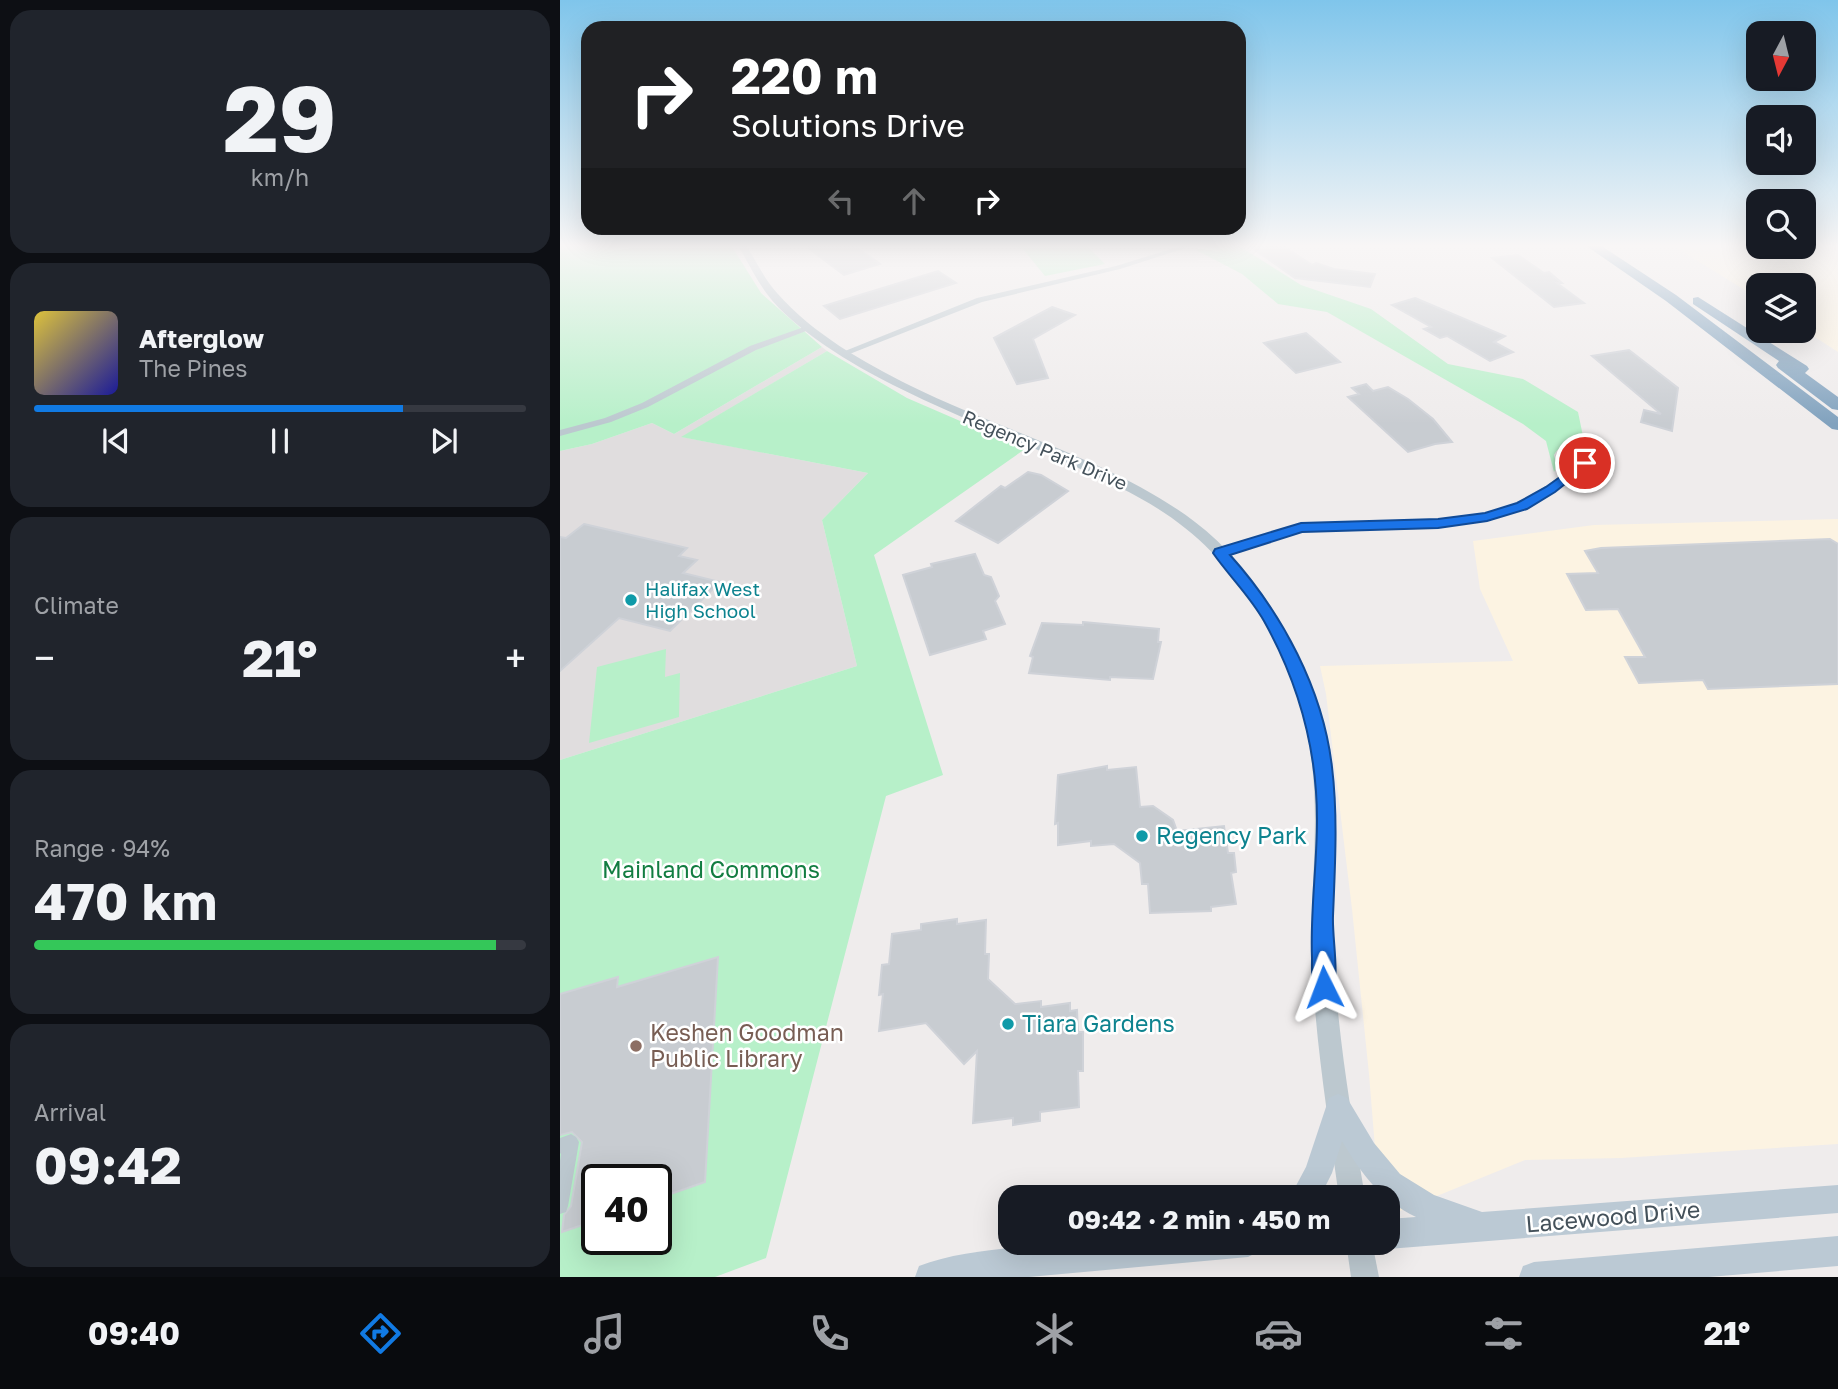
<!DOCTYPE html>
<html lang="en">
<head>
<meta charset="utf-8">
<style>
	:root { --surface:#171b24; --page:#20242c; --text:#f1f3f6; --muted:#9ea1a6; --line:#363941; --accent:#117ae3 }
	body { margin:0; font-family:"Golos Text",sans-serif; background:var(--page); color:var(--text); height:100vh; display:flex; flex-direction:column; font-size:26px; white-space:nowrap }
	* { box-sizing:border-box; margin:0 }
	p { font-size:23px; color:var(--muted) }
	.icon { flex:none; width:38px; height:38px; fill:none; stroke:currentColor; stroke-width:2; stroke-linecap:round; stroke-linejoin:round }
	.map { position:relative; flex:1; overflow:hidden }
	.sheet { display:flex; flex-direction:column; gap:10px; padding:10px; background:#0d0f14; width:560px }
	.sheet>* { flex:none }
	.hud { position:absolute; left:21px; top:21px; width:665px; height:214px; border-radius:21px; box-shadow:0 7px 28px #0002; background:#202124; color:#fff; overflow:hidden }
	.needle { width:46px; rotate:187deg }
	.controls { position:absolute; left:1186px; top:21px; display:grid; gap:14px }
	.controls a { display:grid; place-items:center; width:70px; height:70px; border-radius:14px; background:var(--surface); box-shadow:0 7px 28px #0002; font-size:35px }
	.speed { position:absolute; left:21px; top:1164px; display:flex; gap:14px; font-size:35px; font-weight:700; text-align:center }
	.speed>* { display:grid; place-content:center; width:91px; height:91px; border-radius:50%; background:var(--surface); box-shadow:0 7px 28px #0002; line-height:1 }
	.speed .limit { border:4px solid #111; border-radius:10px; background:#fff; color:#111 }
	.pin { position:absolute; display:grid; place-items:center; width:60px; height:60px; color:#fff; margin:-30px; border:4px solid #fff; border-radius:50%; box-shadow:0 2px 7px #0007 }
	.me { position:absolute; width:77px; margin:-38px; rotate:357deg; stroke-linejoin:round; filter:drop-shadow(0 0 5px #0008) }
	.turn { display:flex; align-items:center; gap:24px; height:147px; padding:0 35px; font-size:32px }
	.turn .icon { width:91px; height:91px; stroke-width:2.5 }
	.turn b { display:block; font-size:49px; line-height:60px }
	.lanes { display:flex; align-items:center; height:66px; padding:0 35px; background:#0003; justify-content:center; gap:35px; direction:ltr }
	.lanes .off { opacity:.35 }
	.big { font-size:52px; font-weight:700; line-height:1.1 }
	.sheet .card { flex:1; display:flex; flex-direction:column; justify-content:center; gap:10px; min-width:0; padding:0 24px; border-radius:21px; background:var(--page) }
	.sheet .dial { align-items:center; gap:0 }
	.dial b { font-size:91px; line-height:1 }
	.song { display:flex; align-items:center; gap:21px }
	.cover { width:84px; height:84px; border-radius:10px; background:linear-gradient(135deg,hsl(50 70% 55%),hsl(240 70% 35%)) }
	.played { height:7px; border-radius:4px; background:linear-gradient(90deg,var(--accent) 75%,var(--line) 75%) }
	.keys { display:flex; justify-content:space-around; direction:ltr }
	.heat { display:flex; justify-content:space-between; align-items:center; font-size:38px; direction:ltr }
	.charge { height:10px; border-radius:5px; background:linear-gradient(90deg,#34c759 94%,var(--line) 0) }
	.trip { position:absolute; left:438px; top:1185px; width:402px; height:70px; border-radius:21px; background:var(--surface); box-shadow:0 7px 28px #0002; font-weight:700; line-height:70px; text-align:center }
	.tabs { display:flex; height:112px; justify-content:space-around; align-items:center; background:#090b0e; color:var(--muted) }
	.tabs .icon { width:49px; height:49px }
	.tabs .current { color:var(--accent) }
	.tabs b { font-size:32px; color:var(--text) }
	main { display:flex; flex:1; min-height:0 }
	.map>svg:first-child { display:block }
	.commercial { fill:#fcf3e2 }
	.education { fill:#e0ddde }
	.green { fill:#b7f0c9; fill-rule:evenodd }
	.building { fill:#c8ccd1; stroke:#cfd2d8; stroke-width:2 }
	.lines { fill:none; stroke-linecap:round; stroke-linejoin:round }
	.pedestrian { fill:#bcc8cf; fill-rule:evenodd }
	.minor { fill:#bcc8cf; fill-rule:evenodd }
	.tertiary { fill:#bcc8cf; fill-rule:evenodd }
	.secondary { fill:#bbc9d4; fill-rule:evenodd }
	.motorway { fill:#81a2be; fill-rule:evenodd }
	.route { fill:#1a73e8; stroke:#114b97; stroke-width:2 }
	.culture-dot { fill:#0f9aa8; stroke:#fff; stroke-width:2.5 }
	.education-dot { fill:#8d6e63; stroke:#fff; stroke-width:2.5 }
	.labels { text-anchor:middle; stroke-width:5; stroke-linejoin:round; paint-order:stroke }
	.street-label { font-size:19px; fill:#44515a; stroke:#fff }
	.culture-label { font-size:19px; fill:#0d838f; stroke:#fff; text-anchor:start }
	.near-culture-label { font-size:23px; fill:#0d838f; stroke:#fff; text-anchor:start }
	.near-park-label { font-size:23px; fill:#127d41; stroke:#fff }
	.near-education-label { font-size:23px; fill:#785e54; stroke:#fff; text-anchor:start }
	.near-street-label { font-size:23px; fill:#44515a; stroke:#fff }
</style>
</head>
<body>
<main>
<section class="sheet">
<div class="card dial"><b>29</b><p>km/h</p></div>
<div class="card">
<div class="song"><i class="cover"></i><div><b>Afterglow</b><p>The Pines</p></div></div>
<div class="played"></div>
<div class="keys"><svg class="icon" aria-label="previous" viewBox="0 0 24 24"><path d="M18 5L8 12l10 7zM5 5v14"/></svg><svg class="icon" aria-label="pause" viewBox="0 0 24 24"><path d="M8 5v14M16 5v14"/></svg><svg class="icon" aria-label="next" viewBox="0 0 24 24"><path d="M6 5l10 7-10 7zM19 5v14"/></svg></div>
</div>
<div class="card"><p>Climate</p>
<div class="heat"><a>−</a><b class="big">21°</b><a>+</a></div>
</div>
<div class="card"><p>Range · 94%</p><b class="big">470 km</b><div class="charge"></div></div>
<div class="card"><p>Arrival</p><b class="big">09:42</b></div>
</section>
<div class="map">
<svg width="1278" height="1277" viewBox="0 0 1278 1277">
	<rect width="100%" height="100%" fill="#efecec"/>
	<!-- commercial -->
	<g class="commercial">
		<polygon points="1112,245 1278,245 1278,352 1244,330 1244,285 1199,285 1199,299"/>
		<polygon points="1278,519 1278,1144 1061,1158 965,1160 828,1216 828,1197 819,1197 809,1074 792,909 766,694 760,666 953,661 920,589 913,541 1034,525"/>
	</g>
	<!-- education -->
	<polygon class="education" points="262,347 267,351 122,437 308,473 262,520 297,666 0,760 0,451 32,444 92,423 114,434"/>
	<!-- green -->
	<g class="green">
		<polygon points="0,245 171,245 201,293 262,347 114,434 92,423 32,444 0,451"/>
		<polygon points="442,245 526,245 545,264 485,276 463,249"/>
		<path d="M651,245H676L684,249L741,285L811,309L888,364L963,379L1018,412L1025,446C1013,444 1000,443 994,455L997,466L994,472L986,441L963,424L767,312L718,304L682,274L636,250Z"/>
		<path d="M267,351L347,398L465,449L314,555L383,775L326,796L206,1258L155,1277H0V760L297,666L262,520L308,473L121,437ZM37,1180H96V1239H37Z"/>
		<polygon points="106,649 105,677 120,673 119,717 29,743 37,667"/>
	</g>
	<!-- building -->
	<g class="building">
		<polygon points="244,245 293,245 320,264 284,275"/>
		<polygon points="688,245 722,245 752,265 756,263 774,269 815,274 810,287 735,278"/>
		<polygon points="958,255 984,273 989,272 1002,283 997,283 1024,303 994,307 932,258"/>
		<polygon points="378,271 396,283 280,319 264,306"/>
		<polygon points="855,298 945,336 934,342 953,352 930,361 887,336 880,338 864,329 871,327 832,305"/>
		<polygon points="492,307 515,315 473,339 488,378 457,384 434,338"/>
		<polygon points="746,333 780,362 736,373 704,343"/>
		<polygon points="1069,350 1118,388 1112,431 1081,422 1084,410 1101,414 1032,356"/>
		<polygon points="806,384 813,391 828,387 848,399 873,419 892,442 875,444 848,452 788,397 799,394 792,388"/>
		<polygon points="468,472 481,475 508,491 438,543 396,521 441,486 445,488"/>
		<polygon points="24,524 127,548 119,556 137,560 123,573 160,582 110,631 59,618 0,671 0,537 6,538"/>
		<polygon points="1270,539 1278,544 1278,684 1148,689 1143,680 1079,683 1065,657 1085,657 1058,609 1026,610 1007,574 1038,573 1025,551 1041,548"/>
		<polygon points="415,554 424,575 431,577 439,596 435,601 445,624 423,631 426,639 370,655 343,575 372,567 371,564"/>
		<polygon points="523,622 599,629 598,642 601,642 593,679 550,677 550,680 469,673 473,657 470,656 482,623 523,625"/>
		<polygon points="547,766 547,770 576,767 580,807 593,806 613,820 617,831 664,826 668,853 674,853 676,872 671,873 676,904 651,907 651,911 590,913 588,884 582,884 580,863 554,844 531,846 531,841 498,845 498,823 495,824 498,775"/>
		<polygon points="397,919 397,924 426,920 425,954 429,954 428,979 455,1004 481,1001 481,1007 510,1003 510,1011 517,1010 518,1032 523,1032 523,1071 518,1071 519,1107 480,1112 480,1121 453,1125 453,1118 413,1123 417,1051 404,1064 366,1023 319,1031 323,994 319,995 322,965 329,964 332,934 361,930 361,924"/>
		<polygon points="158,957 145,1182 96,1199 96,1180 37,1180 37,1220 2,1232 4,1215 11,1206 22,1142 12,1132 0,1135 0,994 58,977 57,987"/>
	</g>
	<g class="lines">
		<!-- pedestrian -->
		<polygon class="pedestrian" points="11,1134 16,1137 19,1142 8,1206 6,1212 0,1214 0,1161 1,1153 0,1154 0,1138"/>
		<!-- minor -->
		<g class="minor">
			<polygon points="624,245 635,245 560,269 422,302 287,355 280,353 417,298 556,266"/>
			<polygon points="247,326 254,328 196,350 88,407 51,422 0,436 0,430 45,418 82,403 190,346"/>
			<path d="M1025,459L1028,460V464C1009,479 990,497 968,507C896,540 817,521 741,532C713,535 687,549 660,557L654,553L656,550L707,533L742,525L769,522L882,521L935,512L968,498Z"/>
		</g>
		<!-- tertiary -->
		<g class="tertiary">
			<path d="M178,245H186C196,261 205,280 217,293C253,334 303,362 351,386C440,430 557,462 635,522C690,564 728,626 752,691C786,784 769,864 774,959C778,1039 792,1118 805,1197H779C768,1118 755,1040 752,960C749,866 768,786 736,693C714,630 678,570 625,528C593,502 554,484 516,467C455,439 393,415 333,385C293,365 234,330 207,294C196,279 187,261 178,245Z"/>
			<polygon points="786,1242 812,1242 819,1277 791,1277"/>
		</g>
		<!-- secondary -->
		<g class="secondary">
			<path d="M778,1094L787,1098L814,1143L840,1174L874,1195L922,1212L1278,1185V1213L828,1249L817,1242H828V1219L856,1217C821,1200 802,1175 782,1141L772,1173L760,1197H730L746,1167L769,1098Z"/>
			<polygon points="1278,1236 1278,1266 1149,1277 959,1277 963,1266 974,1262"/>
			<path d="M520,1242H703L698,1252L688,1257L469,1277H355L359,1266C404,1248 471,1247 520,1242Z"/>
		</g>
		<!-- motorway -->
		<g class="motorway">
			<polygon points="1025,245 1040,245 1116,295 1278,417 1278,430 1272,429 1106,301"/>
			<polygon points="1138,297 1247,366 1249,369 1245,373 1278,397 1278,410 1272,409 1218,368 1216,365 1219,361 1133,304 1133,298"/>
		</g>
	</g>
	<!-- sky -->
	<linearGradient id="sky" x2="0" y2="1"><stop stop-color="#7fc5eb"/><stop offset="0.58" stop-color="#f8f6f6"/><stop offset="1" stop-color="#f8f6f6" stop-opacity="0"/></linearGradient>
	<rect width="1278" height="424" fill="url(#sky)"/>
	<!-- route -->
	<path class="route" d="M1025,459L1029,460V465L995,492L967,509L927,521L878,528L742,532L670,555C722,613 763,689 772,767C778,816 775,866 773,916C772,938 780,976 772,995L764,998L756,995C751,983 752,970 752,958C750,912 757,866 757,820C757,750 738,682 704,621C690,596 669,576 653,553L655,549L741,523L878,519L925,513L957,503L986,487Z"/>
	<!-- markers -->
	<g class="culture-dot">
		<circle cx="71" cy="600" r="7"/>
		<circle cx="582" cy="836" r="7"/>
		<circle cx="448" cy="1024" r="7"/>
	</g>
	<circle class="education-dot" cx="76" cy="1046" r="7"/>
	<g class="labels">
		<!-- street labels -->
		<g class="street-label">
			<text transform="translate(485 450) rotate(23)" y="7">Regency Park Drive</text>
		</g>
		<!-- culture labels -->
		<g class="culture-label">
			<text x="85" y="596">Halifax West<tspan x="85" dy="22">High School</tspan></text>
		</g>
		<!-- near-culture labels -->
		<g class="near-culture-label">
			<text x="596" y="844">Regency Park</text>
			<text x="462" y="1032">Tiara Gardens</text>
		</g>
		<!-- near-park labels -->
		<g class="near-park-label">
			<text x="151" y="878">Mainland Commons</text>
		</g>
		<!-- near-education labels -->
		<g class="near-education-label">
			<text x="90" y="1041">Keshen Goodman<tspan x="90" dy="26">Public Library</tspan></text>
		</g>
		<!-- near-street labels -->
		<g class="near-street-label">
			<text transform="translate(1053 1217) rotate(-5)" y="8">Lacewood Drive</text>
		</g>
	</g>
</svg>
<div class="controls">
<a><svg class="needle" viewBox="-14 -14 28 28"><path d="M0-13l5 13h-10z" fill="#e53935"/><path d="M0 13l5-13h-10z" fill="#9ea1a6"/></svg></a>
<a><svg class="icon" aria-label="sound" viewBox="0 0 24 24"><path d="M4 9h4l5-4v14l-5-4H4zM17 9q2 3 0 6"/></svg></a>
<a><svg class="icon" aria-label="search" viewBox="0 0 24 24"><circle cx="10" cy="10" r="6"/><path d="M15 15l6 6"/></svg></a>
<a><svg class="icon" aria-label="layers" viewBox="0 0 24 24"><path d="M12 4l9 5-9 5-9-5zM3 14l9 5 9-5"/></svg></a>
</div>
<div class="speed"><div class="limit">40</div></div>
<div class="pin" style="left:1025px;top:463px;background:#d93025"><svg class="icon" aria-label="arrive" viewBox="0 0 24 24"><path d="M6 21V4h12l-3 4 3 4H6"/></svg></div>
<svg class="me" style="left:764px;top:987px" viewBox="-20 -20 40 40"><path d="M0-17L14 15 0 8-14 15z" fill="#1a73e8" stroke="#fff" stroke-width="4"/></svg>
<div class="trip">09:42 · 2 min · 450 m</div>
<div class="hud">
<div class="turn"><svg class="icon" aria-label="right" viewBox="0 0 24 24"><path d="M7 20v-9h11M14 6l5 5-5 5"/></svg><div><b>220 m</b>Solutions Drive</div></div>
<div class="lanes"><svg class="icon off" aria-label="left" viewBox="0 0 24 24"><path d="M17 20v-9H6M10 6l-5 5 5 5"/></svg><svg class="icon off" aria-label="ahead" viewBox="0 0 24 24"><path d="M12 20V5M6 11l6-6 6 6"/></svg><svg class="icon" aria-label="right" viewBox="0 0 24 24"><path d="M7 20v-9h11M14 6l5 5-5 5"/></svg></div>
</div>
</div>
</main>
<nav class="tabs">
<b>09:40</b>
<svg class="icon current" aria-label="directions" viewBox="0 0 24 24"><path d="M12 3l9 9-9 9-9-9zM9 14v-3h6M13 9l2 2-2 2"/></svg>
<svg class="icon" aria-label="music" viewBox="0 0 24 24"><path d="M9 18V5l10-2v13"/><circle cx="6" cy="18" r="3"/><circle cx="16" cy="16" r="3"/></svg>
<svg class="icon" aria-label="phone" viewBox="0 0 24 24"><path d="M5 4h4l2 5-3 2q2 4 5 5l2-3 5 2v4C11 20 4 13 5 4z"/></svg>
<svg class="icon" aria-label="climate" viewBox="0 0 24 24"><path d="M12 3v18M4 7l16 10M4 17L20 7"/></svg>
<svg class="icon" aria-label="car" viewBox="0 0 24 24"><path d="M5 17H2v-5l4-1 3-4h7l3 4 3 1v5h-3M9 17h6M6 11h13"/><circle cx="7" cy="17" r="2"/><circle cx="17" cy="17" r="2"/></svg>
<svg class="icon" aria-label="filters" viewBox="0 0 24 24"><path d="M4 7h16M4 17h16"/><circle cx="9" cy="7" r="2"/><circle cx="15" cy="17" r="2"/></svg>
<b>21°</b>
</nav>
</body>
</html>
